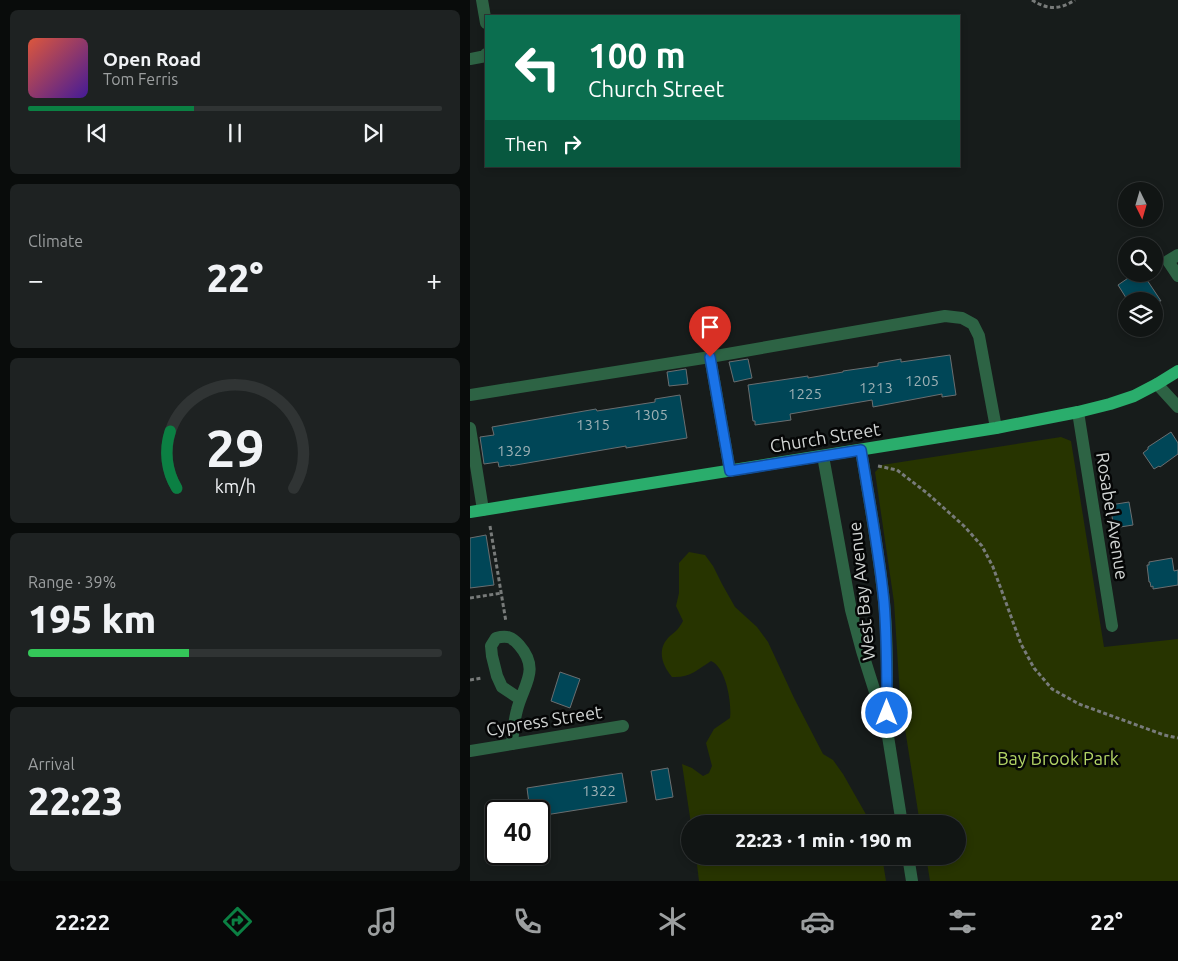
<!DOCTYPE html>
<html lang="en">
<head>
<meta charset="utf-8">
<style>
	:root { --surface:#111514; --page:#1e2222; --text:#f1f3f6; --muted:#9c9fa0; --line:#303434; --accent:#0b8043 }
	body { margin:0; font-family:Ubuntu,sans-serif; background:var(--page); color:var(--text); height:100vh; display:flex; flex-direction:column; font-size:19px; white-space:nowrap }
	* { box-sizing:border-box; margin:0 }
	p { font-size:16px; color:var(--muted) }
	.icon { flex:none; width:28px; height:28px; fill:none; stroke:currentColor; stroke-width:2; stroke-linecap:round; stroke-linejoin:round }
	.map { position:relative; flex:1; overflow:hidden }
	.drawer { display:flex; flex-direction:column; gap:10px; padding:10px; background:#090c0b; width:470px }
	.drawer>* { flex:none }
	.banner { position:absolute; left:15px; top:15px; width:475px; height:152px; border-radius:0px; box-shadow:0 2px 8px #0003,0 0 0 1px var(--line); background:#0b6e4f; color:#fff; overflow:hidden }
	.needle { width:32px; rotate:175deg }
	.controls { position:absolute; left:648px; top:182px; display:grid; gap:10px }
	.controls a { display:grid; place-items:center; width:45px; height:45px; border-radius:50%; background:var(--surface); box-shadow:0 2px 8px #0003,0 0 0 1px var(--line); font-size:25px }
	.speed { position:absolute; left:15px; top:800px; display:flex; gap:10px; font-size:25px; font-weight:700; text-align:center }
	.speed>* { display:grid; place-content:center; width:65px; height:65px; border-radius:50%; background:var(--surface); box-shadow:0 2px 8px #0003,0 0 0 1px var(--line); line-height:1 }
	.speed .limit { border:2px solid #111; border-radius:8px; background:#fff; color:#111 }
	.pin { position:absolute; display:grid; place-items:center; width:42px; height:42px; color:#fff; margin:-51px -21px; border-radius:50% 50% 50% 0; rotate:-45deg; box-shadow:0 0 5px #0007 }
	.pin .icon { rotate:45deg }
	.me { position:absolute; width:55px; margin:-28px; rotate:0deg; stroke-linejoin:round; filter:drop-shadow(0 0 4px #0008) }
	.turn { display:flex; align-items:center; gap:18px; height:105px; padding:0 20px; font-size:22px }
	.turn .icon { width:65px; height:65px; stroke-width:2.5 }
	.turn b { display:block; font-size:35px; line-height:42px }
	.then { display:flex; align-items:center; height:48px; padding:0 20px; background:#0003; gap:10px; font-size:19px }
	.big { font-size:38px; font-weight:800; line-height:1.1 }
	.drawer .widget { flex:1; display:flex; flex-direction:column; justify-content:center; gap:8px; min-width:0; padding:0 18px; border-radius:8px; background:var(--page) }
	.drawer .dial { align-items:center; gap:0 }
	.dial svg { height:130px; overflow:visible; fill:none; stroke:var(--line); stroke-width:7; stroke-linecap:round; text-anchor:middle }
	.dial text { fill:var(--text); stroke:none }
	.song { display:flex; align-items:center; gap:15px }
	.cover { width:60px; height:60px; border-radius:8px; background:linear-gradient(135deg,hsl(10 70% 55%),hsl(260 70% 35%)) }
	.played { height:5px; border-radius:2px; background:linear-gradient(90deg,var(--accent) 40%,var(--line) 40%) }
	.keys { display:flex; justify-content:space-around; direction:ltr }
	.heat { display:flex; justify-content:space-between; align-items:center; font-size:28px; direction:ltr }
	.charge { height:8px; border-radius:4px; background:linear-gradient(90deg,#34c759 39%,var(--line) 0) }
	.trip { position:absolute; left:211px; top:815px; width:285px; height:50px; border-radius:25px; background:var(--surface); box-shadow:0 2px 8px #0003,0 0 0 1px var(--line); font-weight:800; line-height:50px; text-align:center }
	.menu { display:flex; height:80px; justify-content:space-around; align-items:center; background:#070808; color:var(--muted) }
	.menu .icon { width:35px; height:35px }
	.menu .current { color:var(--accent) }
	.menu b { font-size:22px; color:var(--text) }
	main { display:flex; flex:1; min-height:0 }
	.map>svg:first-child { display:block }
	.green { fill:#273400 }
	.building { fill:#004657; stroke:#6a6e70 }
	.lines { fill:none; stroke-linecap:round; stroke-linejoin:round }
	.path { stroke:#787b7a; stroke-width:3; stroke-dasharray:4 2.5; stroke-linecap:butt }
	.minor { stroke:#2d6344; stroke-width:12 }
	.major { stroke:#2aad6c; stroke-width:12 }
	.route-casing { stroke:#114b97; stroke-width:12 }
	.route { stroke:#1a73e8; stroke-width:9 }
	.labels { text-anchor:middle; stroke-width:5; stroke-linejoin:round; paint-order:stroke }
	.number-label { font-size:15px; fill:#9db0b4 }
	.street-label { font-size:18px; fill:#d1d4d3; stroke:#050606 }
	.park-label { font-size:18px; fill:#b2d365; stroke:#050606 }
</style>
</head>
<body>
<main>
<section class="drawer">
<div class="widget">
<div class="song"><i class="cover"></i><div><b>Open Road</b><p>Tom Ferris</p></div></div>
<div class="played"></div>
<div class="keys"><svg class="icon" aria-label="previous" viewBox="0 0 24 24"><path d="M18 5L8 12l10 7zM5 5v14"/></svg><svg class="icon" aria-label="pause" viewBox="0 0 24 24"><path d="M8 5v14M16 5v14"/></svg><svg class="icon" aria-label="next" viewBox="0 0 24 24"><path d="M6 5l10 7-10 7zM19 5v14"/></svg></div>
</div>
<div class="widget"><p>Climate</p>
<div class="heat"><a>−</a><b class="big">22°</b><a>+</a></div>
</div>
<div class="widget dial"><svg viewBox="0 0 100 80">
<path d="M14 69A42 42 0 1 1 86 69"/>
<path d="M14 69A42 42 0 0 1 10 34" stroke="#0b8043"/>
<text x="50" y="56" font-size="32" font-weight="700">29</text>
<text x="50" y="72" font-size="11">km/h</text>
</svg></div>
<div class="widget"><p>Range · 39%</p><b class="big">195 km</b><div class="charge"></div></div>
<div class="widget"><p>Arrival</p><b class="big">22:23</b></div>
</section>
<div class="map">
<svg width="708" height="881" viewBox="0 0 708 881">
	<rect width="100%" height="100%" fill="#171c1b"/>
	<!-- green -->
	<g class="green">
		<polygon points="591,437 601,441 634,647 708,639 708,881 460,881 456,856 488,856 488,824 450,824 430,697 424,602 405,472 412,465"/>
		<path d="M219,552L235,555L243,566L252,584L265,607L287,627L298,642L324,698L353,754L363,760L373,774L398,818L403,824H221L212,764L222,768L233,776L239,773L242,766L236,743L244,729L260,718C262,703 256,667 241,661C227,670 220,678 202,677C192,665 186,649 200,636C207,630 208,630 213,621L206,606L209,593V563Z"/>
		<polygon points="226,856 412,856 416,881 229,881"/>
	</g>
	<!-- building -->
	<g class="building">
		<polygon points="664,274 673,274 691,301 658,301 648,285"/>
		<polygon points="480,355 486,395 472,397 472,394 403,407 402,400 320,414 321,420 285,425 285,421 283,421 278,385 338,376 338,378 373,372 373,371 408,366 408,363 431,359 431,362"/>
		<polygon points="278,359 282,378 264,382 259,362"/>
		<polygon points="216,369 218,384 199,386 197,372"/>
		<polygon points="210,395 217,438 156,448 156,446 40,466 40,465 29,467 28,462 14,464 10,437 24,435 22,427 126,409 127,411 185,402 185,399"/>
		<polygon points="701,432 708,443 708,454 690,467 689,466 684,469 673,453 678,449 678,447"/>
		<polygon points="659,502 663,525 644,528 640,505"/>
		<polygon points="16,535 24,585 0,588 0,538"/>
		<polygon points="702,558 704,571 708,570 708,585 683,589 683,586 681,587 680,582 679,582 677,565 679,565 679,562"/>
		<polygon points="90,672 110,679 100,708 81,701"/>
		<polygon points="198,768 203,797 186,800 181,771"/>
		<polygon points="152,773 157,802 69,816 69,811 60,811 57,788"/>
	</g>
	<g class="lines">
		<!-- path -->
		<g class="path">
			<path d="M562,0C578,10 589,10 605,0"/>
			<polyline points="408,466 427,470 457,493 494,526 512,546 523,567 551,644 564,668 582,689 609,704 694,735 708,738"/>
			<polyline points="20,526 36,622"/>
			<polyline points="0,598 32,593"/>
			<polyline points="0,680 12,678"/>
		</g>
		<!-- minor -->
		<g class="minor">
			<polyline points="12,0 16,23"/>
			<polyline points="0,59 16,56 16,54"/>
			<polyline points="708,255 698,261 708,276"/>
			<polyline points="240,357 260,471"/>
			<polyline points="687,384 708,407"/>
			<polyline points="0,395 240,357 475,316 492,318 503,324 509,336 526,428"/>
			<polyline points="608,412 642,626"/>
			<polyline points="0,428 13,510"/>
			<path d="M391,450C399,500 409,551 414,602C418,640 417,679 417,717"/>
			<polyline points="353,456 381,610 392,651 417,730 432,824"/>
			<path d="M42,744C43,733 44,721 47,710C53,685 71,670 49,645C42,637 37,635 26,638L21,646L22,656L27,676L32,687L50,699"/>
			<polyline points="0,751 153,726"/>
			<polyline points="438,856 442,881"/>
		</g>
		<!-- major -->
		<polyline class="major" points="0,512 526,428 608,412 640,404 664,396 687,384 708,371"/>
	</g>
	<g class="lines">
		<defs>
			<path id="route" d="M240,357L260,471L391,450C399,500 409,551 414,602C417,639 417,676 417,713"/>
		</defs>
		<!-- route casing -->
		<use href="#route" class="route-casing"/>
		<!-- route -->
		<use href="#route" class="route"/>
	</g>
	<g class="labels">
		<!-- number labels -->
		<g class="number-label">
			<text x="452" y="386">1205</text>
			<text x="406" y="393">1213</text>
			<text x="335" y="399">1225</text>
			<text x="181" y="420">1305</text>
			<text x="123" y="430">1315</text>
			<text x="44" y="456">1329</text>
			<text x="129" y="796">1322</text>
		</g>
		<!-- street labels -->
		<g class="street-label">
			<text transform="translate(355 438) rotate(-9)" y="6">Church Street</text>
			<text transform="translate(642 516) rotate(81)" y="6">Rosabel Avenue</text>
			<text transform="translate(392 591) rotate(-96)" y="6">West Bay Avenue</text>
			<text transform="translate(74 721) rotate(-9)" y="6">Cypress Street</text>
		</g>
		<!-- park labels -->
		<g class="park-label">
			<text x="588" y="765">Bay Brook Park</text>
		</g>
	</g>
</svg>
<div class="controls">
<a><svg class="needle" viewBox="-14 -14 28 28"><path d="M0-13l5 13h-10z" fill="#e53935"/><path d="M0 13l5-13h-10z" fill="#9c9fa0"/></svg></a>
<a><svg class="icon" aria-label="search" viewBox="0 0 24 24"><circle cx="10" cy="10" r="6"/><path d="M15 15l6 6"/></svg></a>
<a><svg class="icon" aria-label="layers" viewBox="0 0 24 24"><path d="M12 4l9 5-9 5-9-5zM3 14l9 5 9-5"/></svg></a>
</div>
<div class="speed"><div class="limit">40</div></div>
<div class="pin" style="left:240px;top:357px;background:#d93025"><svg class="icon" aria-label="arrive" viewBox="0 0 24 24"><path d="M6 21V4h12l-3 4 3 4H6"/></svg></div>
<svg class="me" style="left:417px;top:713px" viewBox="-20 -20 40 40"><circle r="17" fill="#1a73e8" stroke="#fff" stroke-width="3"/><path d="M0-11L8 9 0 5-8 9z" fill="#fff"/></svg>
<div class="trip">22:23 · 1 min · 190 m</div>
<div class="banner">
<div class="turn"><svg class="icon" aria-label="left" viewBox="0 0 24 24"><path d="M17 20v-9H6M10 6l-5 5 5 5"/></svg><div><b>100 m</b>Church Street</div></div>
<div class="then">Then<svg class="icon" aria-label="right" viewBox="0 0 24 24"><path d="M7 20v-9h11M14 6l5 5-5 5"/></svg></div>
</div>
</div>
</main>
<nav class="menu">
<b>22:22</b>
<svg class="icon current" aria-label="directions" viewBox="0 0 24 24"><path d="M12 3l9 9-9 9-9-9zM9 14v-3h6M13 9l2 2-2 2"/></svg>
<svg class="icon" aria-label="music" viewBox="0 0 24 24"><path d="M9 18V5l10-2v13"/><circle cx="6" cy="18" r="3"/><circle cx="16" cy="16" r="3"/></svg>
<svg class="icon" aria-label="phone" viewBox="0 0 24 24"><path d="M5 4h4l2 5-3 2q2 4 5 5l2-3 5 2v4C11 20 4 13 5 4z"/></svg>
<svg class="icon" aria-label="climate" viewBox="0 0 24 24"><path d="M12 3v18M4 7l16 10M4 17L20 7"/></svg>
<svg class="icon" aria-label="car" viewBox="0 0 24 24"><path d="M5 17H2v-5l4-1 3-4h7l3 4 3 1v5h-3M9 17h6M6 11h13"/><circle cx="7" cy="17" r="2"/><circle cx="17" cy="17" r="2"/></svg>
<svg class="icon" aria-label="filters" viewBox="0 0 24 24"><path d="M4 7h16M4 17h16"/><circle cx="9" cy="7" r="2"/><circle cx="15" cy="17" r="2"/></svg>
<b>22°</b>
</nav>
</body>
</html>
